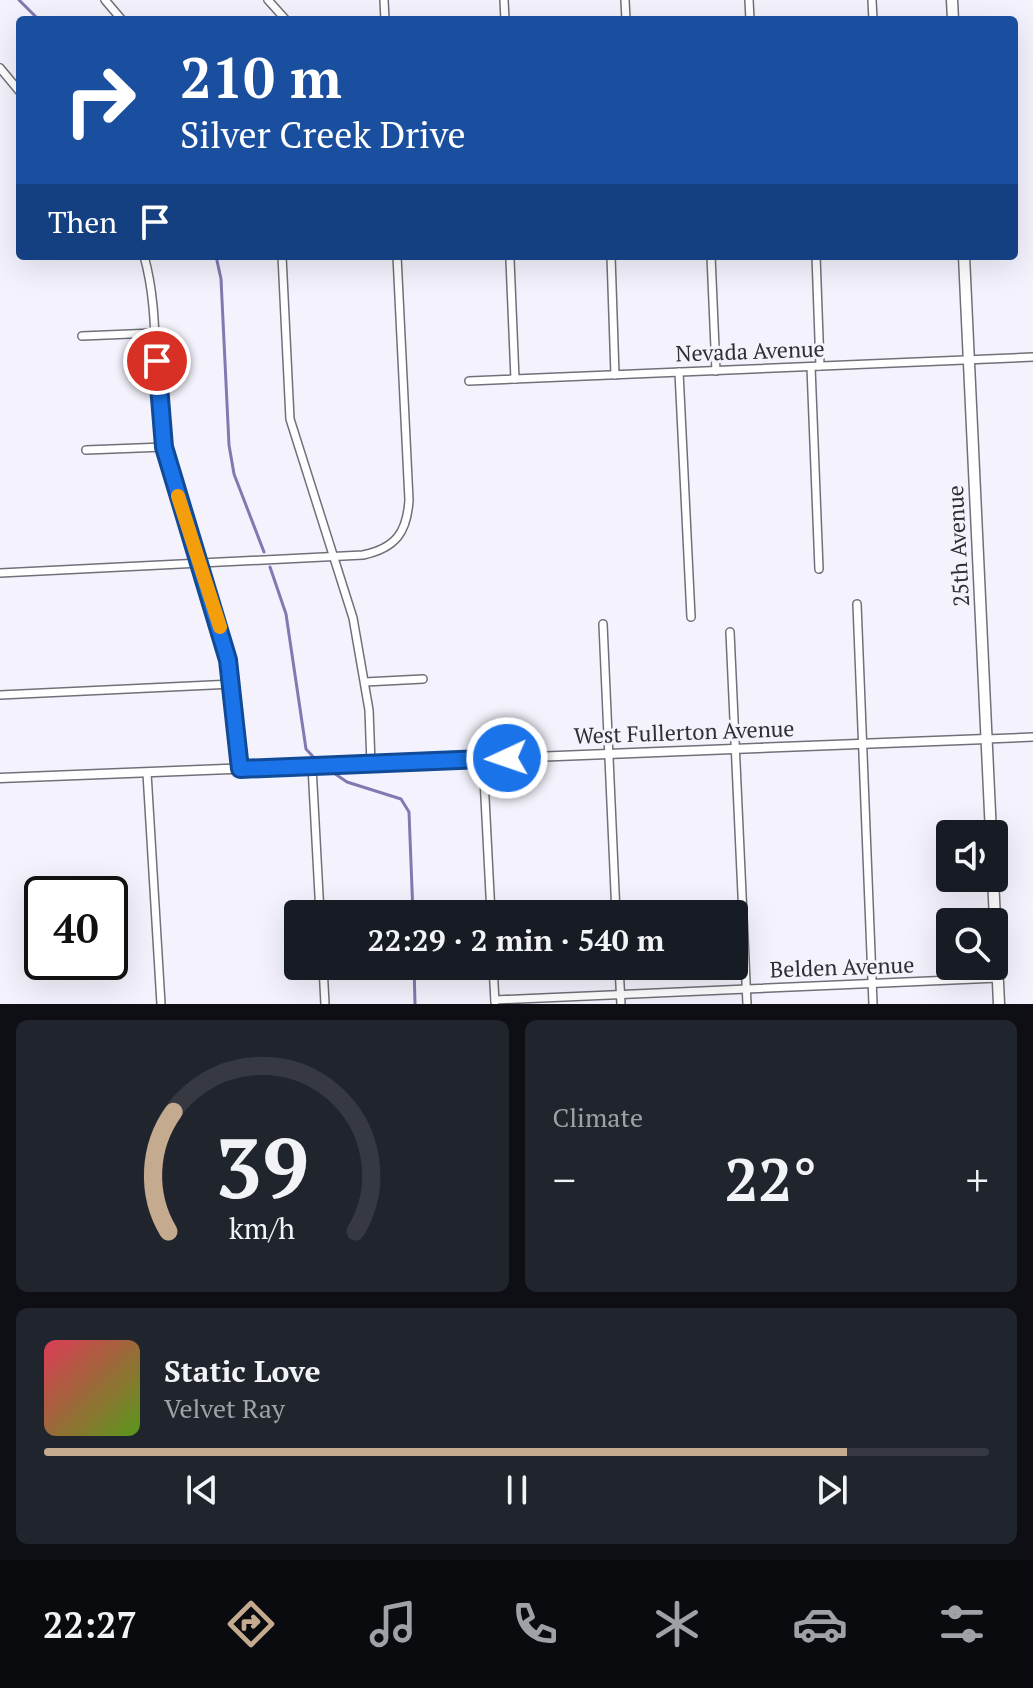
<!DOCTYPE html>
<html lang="en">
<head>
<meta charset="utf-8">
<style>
	:root { --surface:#171b24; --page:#20242c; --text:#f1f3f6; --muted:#9ea1a6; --line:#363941; --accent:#c4aa8e }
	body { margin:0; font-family:"PT Serif",serif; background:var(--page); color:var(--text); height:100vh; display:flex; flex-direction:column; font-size:30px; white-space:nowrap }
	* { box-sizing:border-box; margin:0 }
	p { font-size:26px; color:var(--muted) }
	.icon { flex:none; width:44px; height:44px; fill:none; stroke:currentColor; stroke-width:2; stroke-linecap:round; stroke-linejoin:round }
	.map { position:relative; height:1004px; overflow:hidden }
	.drawer { display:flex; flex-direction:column; gap:16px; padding:16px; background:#0d0f14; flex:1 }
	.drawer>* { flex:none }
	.banner { position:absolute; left:16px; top:16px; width:1002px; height:244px; border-radius:8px; box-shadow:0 8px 32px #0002; background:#1a4fa0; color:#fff; overflow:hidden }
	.buttons { position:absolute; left:936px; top:820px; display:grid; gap:16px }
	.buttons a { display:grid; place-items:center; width:72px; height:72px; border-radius:8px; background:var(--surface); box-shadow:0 8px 32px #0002; font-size:40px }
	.speed { position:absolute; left:24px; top:876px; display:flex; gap:16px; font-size:40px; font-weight:700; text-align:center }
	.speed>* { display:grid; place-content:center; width:104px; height:104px; border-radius:50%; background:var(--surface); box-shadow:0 8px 32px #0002; line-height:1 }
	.speed .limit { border:4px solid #111; border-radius:12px; background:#fff; color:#111 }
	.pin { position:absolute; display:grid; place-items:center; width:68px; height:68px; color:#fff; margin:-34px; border:4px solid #fff; border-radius:50%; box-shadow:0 2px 8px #0007 }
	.me { position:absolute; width:88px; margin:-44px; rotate:267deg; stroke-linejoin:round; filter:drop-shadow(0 0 6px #0008) }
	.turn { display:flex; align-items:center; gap:28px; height:168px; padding:0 32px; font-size:36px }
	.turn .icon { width:104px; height:104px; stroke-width:2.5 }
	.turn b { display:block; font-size:56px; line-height:68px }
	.then { display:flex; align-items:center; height:76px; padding:0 32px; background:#0003; gap:16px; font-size:30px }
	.big { font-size:60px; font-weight:600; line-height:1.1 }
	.drawer .card { flex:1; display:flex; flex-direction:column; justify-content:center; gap:12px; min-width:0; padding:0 28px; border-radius:12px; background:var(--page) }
	.drawer .dial { align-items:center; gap:0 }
	.dial svg { height:208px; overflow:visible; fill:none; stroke:var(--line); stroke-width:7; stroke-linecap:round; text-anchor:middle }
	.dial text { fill:var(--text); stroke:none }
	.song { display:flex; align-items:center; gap:24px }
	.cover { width:96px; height:96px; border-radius:12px; background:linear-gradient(135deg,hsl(350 70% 55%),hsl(90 70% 35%)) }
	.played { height:8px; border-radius:4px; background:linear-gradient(90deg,var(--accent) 85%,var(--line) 85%) }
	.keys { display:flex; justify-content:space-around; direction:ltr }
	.heat { display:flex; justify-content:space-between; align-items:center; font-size:44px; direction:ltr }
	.drawer .tiles { flex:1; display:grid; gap:16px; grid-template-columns:1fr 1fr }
	.card:last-child { grid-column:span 2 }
	.trip { position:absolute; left:284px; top:900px; width:464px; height:80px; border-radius:8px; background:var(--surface); box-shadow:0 8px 32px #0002; font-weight:600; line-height:80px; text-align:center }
	.dock { display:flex; height:128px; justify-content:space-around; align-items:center; background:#090b0e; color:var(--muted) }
	.dock .icon { width:56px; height:56px }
	.dock .on { color:var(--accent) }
	.dock b { font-size:36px; color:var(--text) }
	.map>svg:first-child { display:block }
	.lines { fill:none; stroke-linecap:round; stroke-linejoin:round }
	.stream { stroke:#8279b1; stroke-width:3 }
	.minor-casing { stroke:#717079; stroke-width:10 }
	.tertiary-casing { stroke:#717079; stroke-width:11 }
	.secondary-casing { stroke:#717079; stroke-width:13 }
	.minor { stroke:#fff; stroke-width:7 }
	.tertiary { stroke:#fff; stroke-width:8 }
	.secondary { stroke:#fff; stroke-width:10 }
	.route-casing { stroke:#114b97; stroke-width:20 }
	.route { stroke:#1a73e8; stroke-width:14 }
	.slow { stroke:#f59e0b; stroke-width:14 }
	.labels { text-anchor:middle; stroke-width:6; stroke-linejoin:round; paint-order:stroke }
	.street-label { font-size:22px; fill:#2f2e32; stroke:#f4f3fd }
</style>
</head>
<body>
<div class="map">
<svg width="1033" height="1004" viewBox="0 0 1033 1004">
	<rect width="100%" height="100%" fill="#f4f3fd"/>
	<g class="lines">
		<!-- stream -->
		<g class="stream">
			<polyline points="19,0 39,20"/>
			<polyline points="216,256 221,279 229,445 234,474 264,552"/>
			<polyline points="270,567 286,614 306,749 318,762"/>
			<polyline points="328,769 347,782 401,799 409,812 413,914"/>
			<polyline points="414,966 415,1004"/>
		</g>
		<defs>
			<g id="minor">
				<polyline points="105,0 122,20"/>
				<polyline points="268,0 286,20"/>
				<polyline points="384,0 385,20"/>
				<polyline points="504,0 505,20"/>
				<polyline points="625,0 626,20"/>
				<polyline points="749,0 750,20"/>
				<polyline points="872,0 873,20"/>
				<polyline points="0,68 20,92"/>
				<path d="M144,256C162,319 150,387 165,450C180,513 206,574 223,636C235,679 236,725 240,769"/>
				<polyline points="282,256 290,419 353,618 369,710 371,764"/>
				<polyline points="611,256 615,375"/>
				<polyline points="711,256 716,371"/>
				<polyline points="816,256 820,366"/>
				<polyline points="510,260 515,379"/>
				<polyline points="82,336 154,333"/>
				<polyline points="811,367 819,569"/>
				<polyline points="679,372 691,617"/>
				<polyline points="469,381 1033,357"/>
				<polyline points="86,450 164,447"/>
				<path d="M0,573L363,555C396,548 407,532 409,500L397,256"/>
				<polyline points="857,604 873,1004"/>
				<polyline points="603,624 616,914"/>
				<polyline points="730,632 747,1004"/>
				<polyline points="365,682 423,679"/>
				<polyline points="0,695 233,684"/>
				<polyline points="486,735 483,759 491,914"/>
				<polyline points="986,739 1033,737"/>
				<polyline points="312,766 320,914"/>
				<polyline points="147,773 161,1004"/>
				<polyline points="323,966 325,1004"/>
				<polyline points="493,966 495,1002"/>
				<polyline points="619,966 621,1004"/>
				<polyline points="495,1000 998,978"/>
			</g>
			<polyline id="tertiary" points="0,778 986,739"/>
			<g id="secondary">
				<polyline points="952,0 953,20"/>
				<polyline points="964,256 991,834"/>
				<polyline points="993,878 999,1004"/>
			</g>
		</defs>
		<!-- minor casing -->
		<use href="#minor" class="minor-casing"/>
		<!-- tertiary casing -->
		<use href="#tertiary" class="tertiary-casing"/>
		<!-- secondary casing -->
		<use href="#secondary" class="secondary-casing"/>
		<!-- minor -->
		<use href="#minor" class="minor"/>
		<!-- tertiary -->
		<use href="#tertiary" class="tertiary"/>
		<!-- secondary -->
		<use href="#secondary" class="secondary"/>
	</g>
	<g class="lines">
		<defs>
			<polyline id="route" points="157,361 164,447 228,660 240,769 507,758"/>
		</defs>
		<!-- route casing -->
		<use href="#route" class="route-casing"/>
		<!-- route -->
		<use href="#route" class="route"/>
		<!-- slow -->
		<polyline class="slow" points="178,496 220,627"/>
	</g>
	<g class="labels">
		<!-- street labels -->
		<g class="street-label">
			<text transform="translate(750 351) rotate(-2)" y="8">Nevada Avenue</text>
			<text transform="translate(958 546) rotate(-93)" y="8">25th Avenue</text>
			<text transform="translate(684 732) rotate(-2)" y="8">West Fullerton Avenue</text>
			<text transform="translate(842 967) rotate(-2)" y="8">Belden Avenue</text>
		</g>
	</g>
</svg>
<div class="buttons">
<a><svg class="icon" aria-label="sound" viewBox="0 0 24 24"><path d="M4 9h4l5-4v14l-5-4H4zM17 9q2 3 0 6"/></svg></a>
<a><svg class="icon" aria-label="search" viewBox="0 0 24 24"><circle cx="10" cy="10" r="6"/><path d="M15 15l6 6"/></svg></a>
</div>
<div class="speed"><div class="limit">40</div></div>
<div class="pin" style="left:157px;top:361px;background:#d93025"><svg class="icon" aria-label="arrive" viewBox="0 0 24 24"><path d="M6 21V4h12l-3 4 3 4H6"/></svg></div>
<svg class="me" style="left:507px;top:758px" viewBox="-20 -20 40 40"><circle r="17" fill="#1a73e8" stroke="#fff" stroke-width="3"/><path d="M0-11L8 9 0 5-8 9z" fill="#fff"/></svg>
<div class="trip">22:29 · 2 min · 540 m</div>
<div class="banner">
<div class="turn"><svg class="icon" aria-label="right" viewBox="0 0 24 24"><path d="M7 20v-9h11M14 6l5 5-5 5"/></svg><div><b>210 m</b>Silver Creek Drive</div></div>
<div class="then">Then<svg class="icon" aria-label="arrive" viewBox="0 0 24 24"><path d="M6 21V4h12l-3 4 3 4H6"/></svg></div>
</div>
</div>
<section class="drawer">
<div class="tiles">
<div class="card dial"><svg viewBox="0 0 100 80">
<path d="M14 69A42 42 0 1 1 86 69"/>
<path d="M14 69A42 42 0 0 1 16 23" stroke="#c4aa8e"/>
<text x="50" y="56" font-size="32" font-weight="700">39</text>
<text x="50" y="72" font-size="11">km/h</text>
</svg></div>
<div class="card"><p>Climate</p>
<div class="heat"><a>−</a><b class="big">22°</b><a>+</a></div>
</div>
<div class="card">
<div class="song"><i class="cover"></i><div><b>Static Love</b><p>Velvet Ray</p></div></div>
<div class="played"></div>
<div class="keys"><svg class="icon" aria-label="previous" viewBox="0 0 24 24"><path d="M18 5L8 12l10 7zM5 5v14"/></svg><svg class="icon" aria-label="pause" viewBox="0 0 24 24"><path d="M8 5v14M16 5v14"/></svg><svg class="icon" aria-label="next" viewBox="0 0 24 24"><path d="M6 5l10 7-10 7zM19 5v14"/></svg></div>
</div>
</div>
</section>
<nav class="dock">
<b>22:27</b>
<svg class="icon on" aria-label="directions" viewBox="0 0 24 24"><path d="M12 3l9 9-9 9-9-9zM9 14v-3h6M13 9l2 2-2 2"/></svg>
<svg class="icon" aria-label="music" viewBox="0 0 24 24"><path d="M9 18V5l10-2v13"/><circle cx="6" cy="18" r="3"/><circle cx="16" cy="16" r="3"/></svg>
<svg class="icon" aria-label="phone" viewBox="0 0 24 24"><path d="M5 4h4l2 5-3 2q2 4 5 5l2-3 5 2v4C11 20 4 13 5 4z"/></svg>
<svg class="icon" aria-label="climate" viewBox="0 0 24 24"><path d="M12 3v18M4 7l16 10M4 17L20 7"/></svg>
<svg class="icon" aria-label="car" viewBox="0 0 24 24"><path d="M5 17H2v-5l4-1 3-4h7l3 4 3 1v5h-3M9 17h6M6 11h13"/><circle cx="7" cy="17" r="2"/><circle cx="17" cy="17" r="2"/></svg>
<svg class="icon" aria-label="filters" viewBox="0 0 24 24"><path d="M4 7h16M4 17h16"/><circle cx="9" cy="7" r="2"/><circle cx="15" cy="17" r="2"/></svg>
</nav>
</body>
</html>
